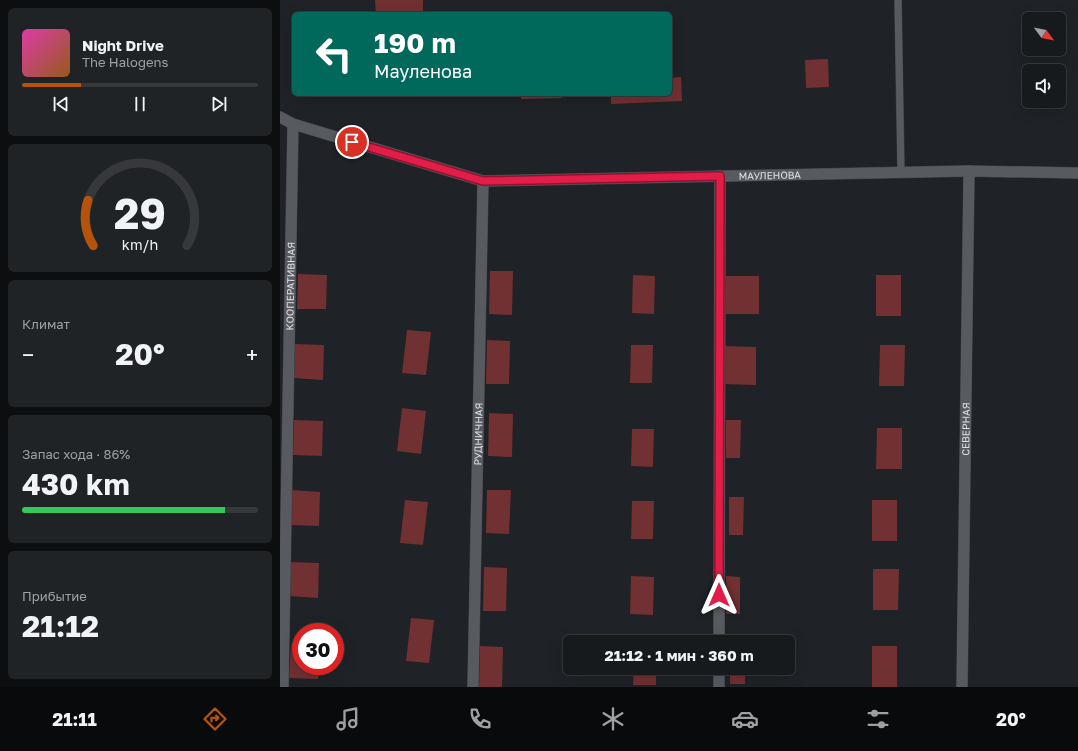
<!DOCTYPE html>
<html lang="ru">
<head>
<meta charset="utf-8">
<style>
	:root { --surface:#171a1c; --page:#202325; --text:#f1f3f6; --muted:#9ea1a3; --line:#36383b; --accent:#b45309 }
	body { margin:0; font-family:"Golos Text",sans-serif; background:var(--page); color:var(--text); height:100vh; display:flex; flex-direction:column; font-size:15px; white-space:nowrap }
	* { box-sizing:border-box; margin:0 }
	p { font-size:13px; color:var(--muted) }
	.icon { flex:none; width:22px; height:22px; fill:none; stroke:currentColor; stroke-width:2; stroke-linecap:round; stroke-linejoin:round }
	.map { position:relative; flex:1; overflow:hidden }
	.drawer { display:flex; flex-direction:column; gap:8px; padding:8px; background:#0d0e0f; width:280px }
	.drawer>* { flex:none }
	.banner { position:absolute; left:12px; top:12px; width:380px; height:84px; border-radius:6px; box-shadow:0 4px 16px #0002,0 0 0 1px var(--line); background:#00695c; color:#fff; overflow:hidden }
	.needle { width:26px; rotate:122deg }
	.fabs { position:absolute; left:742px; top:12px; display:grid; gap:8px }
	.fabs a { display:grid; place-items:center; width:44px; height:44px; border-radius:6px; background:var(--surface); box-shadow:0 4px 16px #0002,0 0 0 1px var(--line); font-size:20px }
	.speed { position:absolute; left:12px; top:623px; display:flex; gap:8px; font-size:20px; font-weight:700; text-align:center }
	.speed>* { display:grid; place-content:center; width:52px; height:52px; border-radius:50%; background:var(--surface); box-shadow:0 4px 16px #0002,0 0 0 1px var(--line); line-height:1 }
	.speed .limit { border:6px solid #d22; background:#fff; color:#111 }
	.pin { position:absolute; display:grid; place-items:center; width:34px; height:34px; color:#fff; margin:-17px; border:2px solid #fff; border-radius:50%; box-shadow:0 1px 4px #0007 }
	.me { position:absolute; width:44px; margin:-22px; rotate:0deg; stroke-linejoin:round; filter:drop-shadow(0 0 3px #0008) }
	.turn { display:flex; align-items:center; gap:14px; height:84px; padding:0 16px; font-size:18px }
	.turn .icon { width:52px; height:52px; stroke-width:2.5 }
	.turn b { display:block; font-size:28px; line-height:34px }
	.big { font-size:30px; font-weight:700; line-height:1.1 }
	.drawer .widget { flex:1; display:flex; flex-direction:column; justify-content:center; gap:6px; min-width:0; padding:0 14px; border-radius:6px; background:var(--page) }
	.drawer .dial { align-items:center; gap:0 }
	.dial svg { height:104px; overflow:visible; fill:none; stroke:var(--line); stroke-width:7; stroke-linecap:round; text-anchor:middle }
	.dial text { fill:var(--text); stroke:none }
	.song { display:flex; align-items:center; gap:12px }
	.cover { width:48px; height:48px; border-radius:6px; background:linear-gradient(135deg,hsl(320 70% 55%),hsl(30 70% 35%)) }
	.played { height:4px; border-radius:2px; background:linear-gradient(90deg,var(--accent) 25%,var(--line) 25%) }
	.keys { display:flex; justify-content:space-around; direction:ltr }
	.heat { display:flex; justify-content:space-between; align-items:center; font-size:22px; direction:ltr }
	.charge { height:6px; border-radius:3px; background:linear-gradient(90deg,#34c759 86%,var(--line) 0) }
	.trip { position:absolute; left:283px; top:635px; width:232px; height:40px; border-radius:6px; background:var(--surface); box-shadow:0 4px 16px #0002,0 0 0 1px var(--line); font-weight:700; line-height:40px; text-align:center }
	.tabs { display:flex; height:64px; justify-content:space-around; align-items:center; background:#090a0b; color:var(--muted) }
	.tabs .icon { width:28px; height:28px }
	.tabs .current { color:var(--accent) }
	.tabs b { font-size:18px; color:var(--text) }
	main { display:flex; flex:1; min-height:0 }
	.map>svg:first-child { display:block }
	.building { fill:#713032 }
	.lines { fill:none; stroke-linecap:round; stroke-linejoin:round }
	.service-casing { stroke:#3c3e42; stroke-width:8 }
	.minor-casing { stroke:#3c3e42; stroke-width:12 }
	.tertiary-casing { stroke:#3c3e42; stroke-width:12 }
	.service { stroke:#575a5f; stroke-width:7 }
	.minor { stroke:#575a5f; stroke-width:11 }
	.tertiary { stroke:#575a5f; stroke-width:11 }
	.route-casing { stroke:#92132f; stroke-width:10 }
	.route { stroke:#e11d48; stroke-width:7 }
	.labels { text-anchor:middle; stroke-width:3; stroke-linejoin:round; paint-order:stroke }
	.street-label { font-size:10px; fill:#dfe1e4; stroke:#16181d }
</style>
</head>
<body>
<main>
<section class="drawer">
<div class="widget">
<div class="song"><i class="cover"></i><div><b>Night Drive</b><p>The Halogens</p></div></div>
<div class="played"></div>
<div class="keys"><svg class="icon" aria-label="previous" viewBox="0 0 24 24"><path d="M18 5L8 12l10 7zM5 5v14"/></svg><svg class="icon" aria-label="pause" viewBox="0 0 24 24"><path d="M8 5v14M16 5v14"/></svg><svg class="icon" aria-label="next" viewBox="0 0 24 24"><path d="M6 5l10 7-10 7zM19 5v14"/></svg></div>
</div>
<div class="widget dial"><svg viewBox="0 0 100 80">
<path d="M14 69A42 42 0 1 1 86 69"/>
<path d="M14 69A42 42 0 0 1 10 34" stroke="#b45309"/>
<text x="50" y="56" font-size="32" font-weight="700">29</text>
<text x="50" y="72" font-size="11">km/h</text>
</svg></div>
<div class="widget"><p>Климат</p>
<div class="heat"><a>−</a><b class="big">20°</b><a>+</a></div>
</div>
<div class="widget"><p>Запас хода · 86%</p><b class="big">430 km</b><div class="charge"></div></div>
<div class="widget"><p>Прибытие</p><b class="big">21:12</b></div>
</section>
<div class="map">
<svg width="798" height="687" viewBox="0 0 798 687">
	<rect width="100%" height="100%" fill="#1f2226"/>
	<!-- building -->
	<g class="building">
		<polygon points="95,0 143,0 143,14 96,14"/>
		<polygon points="548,59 549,87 526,88 525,60"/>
		<polygon points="401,77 402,101 331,104 331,94 390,94 390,78"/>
		<polygon points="241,94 282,94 282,98 241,99"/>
		<polygon points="210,271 233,271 232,315 209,314"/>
		<polygon points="18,274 47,275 46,309 17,309"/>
		<polygon points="353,275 375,276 374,314 352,313"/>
		<rect x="596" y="275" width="25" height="41"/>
		<polygon points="446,276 479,276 479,314 445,314"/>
		<polygon points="127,330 151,332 146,375 122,373"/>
		<polygon points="207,340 230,341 229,384 206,384"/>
		<polygon points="15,344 44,345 43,380 14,378"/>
		<polygon points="351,345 373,345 372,383 350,383"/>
		<polygon points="600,345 625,345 624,386 599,386"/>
		<polygon points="442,346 476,347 476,385 442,384"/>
		<polygon points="122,408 146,411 141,454 117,451"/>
		<polygon points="209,413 233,414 232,457 208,456"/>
		<polygon points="14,420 43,421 42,456 13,455"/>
		<polygon points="446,420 461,420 460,458 446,458"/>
		<polygon points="597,428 622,428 622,469 596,469"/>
		<polygon points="352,429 374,429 373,467 351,466"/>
		<polygon points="11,490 40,492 39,526 10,525"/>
		<polygon points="207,490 231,490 229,534 206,533"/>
		<polygon points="449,497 464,497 463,535 449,535"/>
		<polygon points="125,500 148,502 143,545 120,543"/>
		<rect x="592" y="500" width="25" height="41"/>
		<polygon points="352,501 374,501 373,539 351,539"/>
		<polygon points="10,562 39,563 38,598 9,596"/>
		<polygon points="204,567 227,568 226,611 203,611"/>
		<polygon points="593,569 619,569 618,610 593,610"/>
		<polygon points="351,576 374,577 373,615 350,614"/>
		<polygon points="446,576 460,577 460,614 446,614"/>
		<polygon points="131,618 154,620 149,663 126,661"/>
		<polygon points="11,644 21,644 21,666 39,666 38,679 9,678"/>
		<polygon points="200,646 223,647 222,687 199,687"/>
		<rect x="592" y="646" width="25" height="41"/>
		<polygon points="354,668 376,668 376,685 353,685"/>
		<rect x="450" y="668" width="15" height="16"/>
	</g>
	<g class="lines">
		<defs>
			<polyline id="service" points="618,0 621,172"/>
			<g id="minor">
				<polyline points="439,642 440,176"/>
				<path id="s1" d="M3,687L13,124"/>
				<path id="s2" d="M193,687L203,181"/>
				<polyline points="439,687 439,668"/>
				<path id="s3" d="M682,687L689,171"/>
			</g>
			<g id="tertiary">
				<path id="s4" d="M0,117L13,124L203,181L689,171L798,173"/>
			</g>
		</defs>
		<!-- service casing -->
		<use href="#service" class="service-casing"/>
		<!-- minor casing -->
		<use href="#minor" class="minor-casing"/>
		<!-- tertiary casing -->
		<use href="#tertiary" class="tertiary-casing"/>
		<!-- service -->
		<use href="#service" class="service"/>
		<!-- minor -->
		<use href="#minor" class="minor"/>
		<!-- tertiary -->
		<use href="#tertiary" class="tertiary"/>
	</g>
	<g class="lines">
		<defs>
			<polyline id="route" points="72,142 203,181 440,176 439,595"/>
		</defs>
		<!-- route casing -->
		<use href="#route" class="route-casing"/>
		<!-- route -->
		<use href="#route" class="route"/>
	</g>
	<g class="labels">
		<!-- street labels -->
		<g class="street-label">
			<text dy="4" stroke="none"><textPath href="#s4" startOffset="500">МАУЛЕНОВА</textPath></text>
			<text dy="4" stroke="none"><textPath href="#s1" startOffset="401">КООПЕРАТИВНАЯ</textPath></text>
			<text dy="4" stroke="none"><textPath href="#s3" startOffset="258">СЕВЕРНАЯ</textPath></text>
			<text dy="4" stroke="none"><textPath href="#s2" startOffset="253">РУДНИЧНАЯ</textPath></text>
		</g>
	</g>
</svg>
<div class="fabs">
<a><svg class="needle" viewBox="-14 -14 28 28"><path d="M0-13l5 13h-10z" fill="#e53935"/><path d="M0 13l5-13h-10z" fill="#9ea1a3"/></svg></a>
<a><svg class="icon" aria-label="sound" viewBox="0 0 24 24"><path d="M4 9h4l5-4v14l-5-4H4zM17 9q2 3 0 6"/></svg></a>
</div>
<div class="speed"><div class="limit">30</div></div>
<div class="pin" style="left:72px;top:142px;background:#d93025"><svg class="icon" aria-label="arrive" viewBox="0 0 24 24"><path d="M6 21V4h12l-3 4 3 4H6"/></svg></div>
<svg class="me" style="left:439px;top:595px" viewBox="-20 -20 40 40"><path d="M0-17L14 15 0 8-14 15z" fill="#e11d48" stroke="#fff" stroke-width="4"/></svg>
<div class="trip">21:12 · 1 мин · 360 m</div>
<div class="banner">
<div class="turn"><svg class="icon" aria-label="left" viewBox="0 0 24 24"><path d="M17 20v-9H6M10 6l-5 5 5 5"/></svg><div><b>190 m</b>Мауленова</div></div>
</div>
</div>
</main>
<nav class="tabs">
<b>21:11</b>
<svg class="icon current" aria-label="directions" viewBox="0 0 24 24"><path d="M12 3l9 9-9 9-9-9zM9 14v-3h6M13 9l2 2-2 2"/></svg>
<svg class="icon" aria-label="music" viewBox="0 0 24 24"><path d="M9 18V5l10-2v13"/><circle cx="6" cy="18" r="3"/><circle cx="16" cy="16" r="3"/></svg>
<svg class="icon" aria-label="phone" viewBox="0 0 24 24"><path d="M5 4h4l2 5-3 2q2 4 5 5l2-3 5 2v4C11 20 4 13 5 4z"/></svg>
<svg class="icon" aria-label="climate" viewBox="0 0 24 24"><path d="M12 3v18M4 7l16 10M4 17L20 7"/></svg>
<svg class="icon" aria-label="car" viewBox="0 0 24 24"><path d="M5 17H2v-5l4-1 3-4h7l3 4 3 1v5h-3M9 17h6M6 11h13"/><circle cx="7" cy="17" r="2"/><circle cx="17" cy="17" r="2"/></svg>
<svg class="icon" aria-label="filters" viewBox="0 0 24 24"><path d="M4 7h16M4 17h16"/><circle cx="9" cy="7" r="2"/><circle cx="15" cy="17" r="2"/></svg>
<b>20°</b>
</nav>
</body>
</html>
